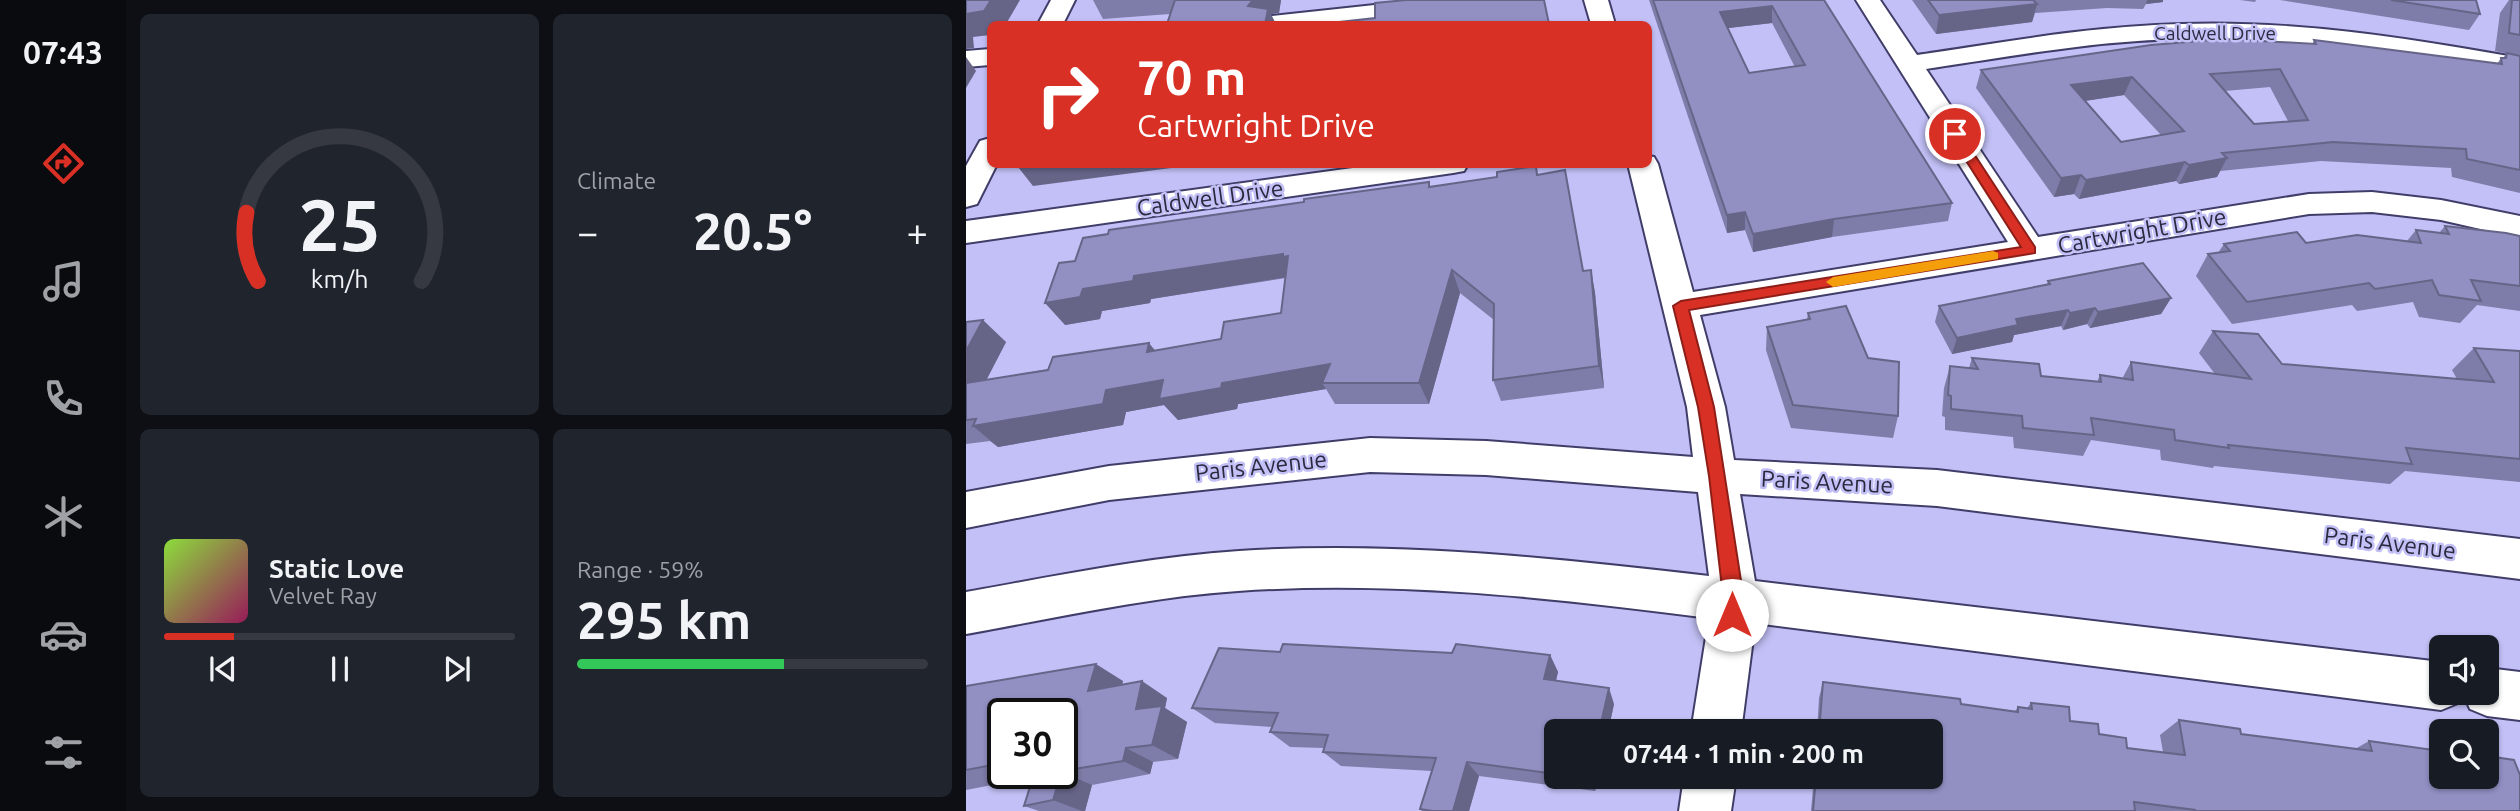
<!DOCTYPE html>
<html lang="en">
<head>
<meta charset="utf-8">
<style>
	:root { --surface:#171b24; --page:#20242c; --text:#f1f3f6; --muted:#9ea1a6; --line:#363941; --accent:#d93025 }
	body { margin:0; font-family:Ubuntu,sans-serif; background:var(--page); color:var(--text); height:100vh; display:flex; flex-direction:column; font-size:26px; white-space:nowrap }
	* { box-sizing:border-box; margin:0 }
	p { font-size:23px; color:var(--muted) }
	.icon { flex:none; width:38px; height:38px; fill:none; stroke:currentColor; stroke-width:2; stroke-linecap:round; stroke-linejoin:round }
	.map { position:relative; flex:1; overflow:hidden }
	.details { display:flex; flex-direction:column; gap:14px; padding:14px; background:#0d0f14; width:840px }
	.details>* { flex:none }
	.guide { position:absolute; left:21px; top:21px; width:665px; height:147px; border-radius:10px; box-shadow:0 2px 5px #0004; background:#d93025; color:#fff; overflow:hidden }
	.tools { position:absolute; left:1463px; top:635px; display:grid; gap:14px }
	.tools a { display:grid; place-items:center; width:70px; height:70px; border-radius:10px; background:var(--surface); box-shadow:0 2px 5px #0004; font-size:35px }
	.speed { position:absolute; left:21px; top:698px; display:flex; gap:14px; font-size:35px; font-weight:700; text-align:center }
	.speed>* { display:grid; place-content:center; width:91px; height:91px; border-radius:50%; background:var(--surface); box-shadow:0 2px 5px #0004; line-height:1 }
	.speed .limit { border:4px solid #111; border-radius:10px; background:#fff; color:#111 }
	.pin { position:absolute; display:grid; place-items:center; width:60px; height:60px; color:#fff; margin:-30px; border:4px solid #fff; border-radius:50%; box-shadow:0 2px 7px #0007 }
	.me { position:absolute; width:77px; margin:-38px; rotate:0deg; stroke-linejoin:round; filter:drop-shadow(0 0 5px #0008) }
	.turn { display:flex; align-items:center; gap:24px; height:147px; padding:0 35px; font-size:32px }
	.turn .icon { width:91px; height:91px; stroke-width:2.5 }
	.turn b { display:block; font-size:49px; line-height:60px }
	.big { font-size:52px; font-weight:600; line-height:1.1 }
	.details .tile { flex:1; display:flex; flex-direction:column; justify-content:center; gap:10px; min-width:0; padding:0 24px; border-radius:10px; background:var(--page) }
	.details .dial { align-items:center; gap:0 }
	.dial svg { height:182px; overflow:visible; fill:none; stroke:var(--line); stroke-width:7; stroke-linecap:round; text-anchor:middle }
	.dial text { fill:var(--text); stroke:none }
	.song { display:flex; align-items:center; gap:21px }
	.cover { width:84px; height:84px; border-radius:10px; background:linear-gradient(135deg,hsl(90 70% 55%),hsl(330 70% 35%)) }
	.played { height:7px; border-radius:4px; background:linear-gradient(90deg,var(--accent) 20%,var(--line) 20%) }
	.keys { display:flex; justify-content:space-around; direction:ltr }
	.heat { display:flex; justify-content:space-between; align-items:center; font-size:38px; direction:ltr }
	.charge { height:10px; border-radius:5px; background:linear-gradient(90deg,#34c759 59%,var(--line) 0) }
	.details .tiles { flex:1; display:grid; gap:14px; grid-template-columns:repeat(2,1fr) }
	.trip { position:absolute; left:578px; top:719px; width:399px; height:70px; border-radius:10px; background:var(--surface); box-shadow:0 2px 5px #0004; font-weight:600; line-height:70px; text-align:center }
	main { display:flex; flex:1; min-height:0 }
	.menu { display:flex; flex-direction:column; width:126px; justify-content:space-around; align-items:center; background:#090b0e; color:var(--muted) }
	.menu .icon { width:49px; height:49px }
	.menu .current { color:var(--accent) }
	.menu b { font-size:32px; color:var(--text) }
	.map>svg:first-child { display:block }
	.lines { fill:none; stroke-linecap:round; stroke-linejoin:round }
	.minor-casing { stroke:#403d69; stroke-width:4 }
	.minor { fill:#fff; fill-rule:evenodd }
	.wall { fill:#7e7ca8; fill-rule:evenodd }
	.shaded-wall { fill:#666588 }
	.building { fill:#9290c3; stroke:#666588; stroke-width:2; fill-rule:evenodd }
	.route { fill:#d93025; stroke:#8d1f18; stroke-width:2 }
	.slow { fill:#f59e0b }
	.labels { text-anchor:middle; stroke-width:5; stroke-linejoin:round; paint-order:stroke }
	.far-street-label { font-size:19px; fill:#2a293d; stroke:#c2c0f6 }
	.street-label { font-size:23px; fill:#2a293d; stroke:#c2c0f6 }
</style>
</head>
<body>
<main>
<nav class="menu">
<b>07:43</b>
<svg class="icon current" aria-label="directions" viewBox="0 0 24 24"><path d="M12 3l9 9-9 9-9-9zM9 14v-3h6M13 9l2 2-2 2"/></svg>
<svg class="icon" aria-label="music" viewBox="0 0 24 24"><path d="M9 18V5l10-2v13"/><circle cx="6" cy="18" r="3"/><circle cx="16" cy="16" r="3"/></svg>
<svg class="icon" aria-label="phone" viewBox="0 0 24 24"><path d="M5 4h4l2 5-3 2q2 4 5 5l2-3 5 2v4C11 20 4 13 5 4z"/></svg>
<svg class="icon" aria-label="climate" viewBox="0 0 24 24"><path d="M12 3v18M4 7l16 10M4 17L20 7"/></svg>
<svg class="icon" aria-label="car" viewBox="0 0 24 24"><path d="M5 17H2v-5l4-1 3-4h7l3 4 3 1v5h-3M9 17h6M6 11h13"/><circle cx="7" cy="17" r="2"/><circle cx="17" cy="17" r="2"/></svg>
<svg class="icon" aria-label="filters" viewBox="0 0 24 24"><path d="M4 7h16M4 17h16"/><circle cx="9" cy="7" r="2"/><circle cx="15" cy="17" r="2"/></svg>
</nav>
<section class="details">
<div class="tiles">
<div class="tile dial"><svg viewBox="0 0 100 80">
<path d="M14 69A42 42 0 1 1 86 69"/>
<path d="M14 69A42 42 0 0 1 9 39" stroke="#d93025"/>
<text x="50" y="56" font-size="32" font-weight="700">25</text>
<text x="50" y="72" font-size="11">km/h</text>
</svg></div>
<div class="tile"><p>Climate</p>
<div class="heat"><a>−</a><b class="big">20.5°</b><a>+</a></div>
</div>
<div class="tile">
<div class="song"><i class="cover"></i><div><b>Static Love</b><p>Velvet Ray</p></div></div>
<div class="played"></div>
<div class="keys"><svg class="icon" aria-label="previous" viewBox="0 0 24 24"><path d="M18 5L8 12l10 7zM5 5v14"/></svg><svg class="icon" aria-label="pause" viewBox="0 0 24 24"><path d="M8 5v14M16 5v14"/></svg><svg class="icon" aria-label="next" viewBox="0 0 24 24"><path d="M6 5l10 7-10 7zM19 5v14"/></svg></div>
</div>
<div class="tile"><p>Range · 59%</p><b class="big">295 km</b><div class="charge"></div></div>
</div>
</section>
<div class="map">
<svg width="1554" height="811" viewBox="0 0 1554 811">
	<rect width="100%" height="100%" fill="#c2c0f6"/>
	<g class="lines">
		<defs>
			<g id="minor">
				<polygon points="85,0 109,0 97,24 72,24"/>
				<polygon points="455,0 533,0 530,5 521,7 368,24 293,24 297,19 306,16"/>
				<polygon points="618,0 642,0 649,24 625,24"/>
				<path d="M890,0H914L951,55C1039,42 1126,26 1215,24C1329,20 1442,38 1554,58V74C1443,54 1333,37 1220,39C1133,40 1047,56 960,69L1072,237L1343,194L1406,192L1475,200L1554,216V238L1475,220L1406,212L1343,214L734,315L759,407L768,460L971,470L1554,539V579L971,506L774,494L789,581L1475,662V693H1496L1492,703L1475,710L789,623L775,732H725L743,618C588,598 429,580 272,591C181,597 90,618 0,634V592C90,576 181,557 273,551C429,541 587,558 743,576L732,492L520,475L404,472L143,500L0,528V492L143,466L404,438L520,441L727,457L721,407L662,164H682V156L688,157L692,164L727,292L1042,242Z"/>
				<polygon points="24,49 24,65 0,67 0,51"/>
				<polygon points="24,138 24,164 31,164 11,204 0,207 0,166 14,141"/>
				<polygon points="416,164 502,164 498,171 487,173 0,243 0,221"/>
				<polygon points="1521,668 1554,672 1554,720 1521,716 1504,709 1497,693 1521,693"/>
				<polygon points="718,777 770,777 765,811 713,811"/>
			</g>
		</defs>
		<!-- minor casing -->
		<use href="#minor" class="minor-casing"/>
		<!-- minor -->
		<use href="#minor" class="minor"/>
	</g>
	<!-- wall -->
	<g class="wall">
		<polygon points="127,0 315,0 313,13 305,14 204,14 137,19"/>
		<path d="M683,0H858L986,203L982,221L866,237L787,252L779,230L761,233ZM806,23L829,67L783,73L762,28Z"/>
		<polygon points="946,0 1197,0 1197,2 1180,4 1177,9 1141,8 1069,13 1066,22 970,34"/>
		<polygon points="1274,0 1290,0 1289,2"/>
		<polygon points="1314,0 1510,0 1514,14 1503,30"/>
		<path d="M1543,0H1554V193L1486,177L1485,168L1355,161L1254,171L1251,177L1213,184L1210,181L1113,199L1108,194L1088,197L1010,88L1015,70L1347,43L1348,40L1531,64L1535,58H1537L1541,53L1543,54L1529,51L1534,13ZM1304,87L1322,121L1288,124L1259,91ZM1158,95L1195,135L1155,142L1119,101Z"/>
		<polygon points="570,166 571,174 618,271 625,270 629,293 638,388 535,401 527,380 528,320 494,293 463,404 369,404 360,389 272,404 271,409 212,420 198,405 160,412 157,425 32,447 24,441 0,444 0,322 40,342 20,380 255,339 315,313 320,278 185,299 184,303 136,311 134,319 99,325 109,261 465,187 531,177"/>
		<polygon points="1479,226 1554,236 1554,311 1511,305 1494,323 1453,317 1447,302 1391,311 1386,305 1266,324 1230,276 1242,254 1252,253 1258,244 1441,241 1450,230 1473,233"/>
		<polygon points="1082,281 1205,298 1195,314 1124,328 1121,324 1097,330 1095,326 1048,335 1046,342 986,354 969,322 973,306 1081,284"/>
		<polygon points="842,313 902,358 932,416 927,438 825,428 800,350 801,327 841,320"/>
		<polygon points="1247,331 1316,364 1491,379 1486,370 1508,348 1554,351 1554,482 1439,471 1424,484 1248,466 1247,468 1195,460 1194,450 1125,440 1117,456 1048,448 1047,437 979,430 979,417 976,416 978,388 984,366 1003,368 1006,358 1075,376 1131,382 1134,375 1156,379 1165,362 1249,374 1233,353"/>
		<polygon points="486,653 584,655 592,672 590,681 648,704 642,732 590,732 590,777 632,777 629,791 513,776 503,811 456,811 454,809 466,771 375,766 357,752 358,748 324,747 304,732 306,727 249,723 226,708"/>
		<path d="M157,681L156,685L201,698L199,708L221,722L212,759L187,762L184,774L126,785L119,811H73L58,806L67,777L0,790V686ZM37,714L96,774H37Z"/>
		<polygon points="857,682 995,704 1049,711 1052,707 1061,708 1065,703 1161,748 1197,752 1194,735 1213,720 1275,734 1389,749 1403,741 1554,811 845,811 848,777 964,777 964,732 851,732 853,698"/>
	</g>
	<!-- shaded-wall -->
	<g class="shaded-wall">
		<polygon points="25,0 54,0 40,24 24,24 24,35 7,37 8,48 0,49 0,14"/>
		<polygon points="287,0 315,0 313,13 305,14 310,24 299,24 282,6"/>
		<polygon points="1181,0 1197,0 1197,2 1180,4"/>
		<polygon points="1071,4 1066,22 970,34 973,15"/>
		<polygon points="806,6 806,23 754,29 754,12"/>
		<polygon points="0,57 10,71 0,88"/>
		<polygon points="1166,77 1158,95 1098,104 1105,85"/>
		<polygon points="1261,158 1251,177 1213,184 1223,165"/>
		<polygon points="1219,162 1210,181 1113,199 1120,180"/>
		<polygon points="72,164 236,164 67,186 52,167"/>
		<polygon points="1115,175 1108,194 1088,197 1095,178"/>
		<polygon points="779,212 779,230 761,233 761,215"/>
		<polygon points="868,219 866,237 787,252 787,234"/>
		<polygon points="317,254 322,256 328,276 185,299 184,303 136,311 134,319 99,325 79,303 117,289 168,276"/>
		<polygon points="486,270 494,293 463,404 453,383"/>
		<polygon points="625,270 629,293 638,388 633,366"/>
		<polygon points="1205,298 1195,314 1124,328 1132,312"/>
		<polygon points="1129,308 1121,324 1097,330 1104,313"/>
		<polygon points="1102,310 1095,326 1048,335 1046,342 986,354 991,338 1050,319"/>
		<polygon points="17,320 40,342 6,408 0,403 0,351"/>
		<polygon points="183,343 201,365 181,352"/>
		<polygon points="364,364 356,383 360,389 272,404 271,409 212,420 198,405 160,412 157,425 32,447 7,426 140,390 197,380 256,383"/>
		<polygon points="584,655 592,672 586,695 578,679"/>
		<polygon points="130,664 157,681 150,707 122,691"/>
		<polygon points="176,681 201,698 199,708 221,722 212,759 186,745 170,709"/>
		<polygon points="643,688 648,704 642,732 633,732"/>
		<polygon points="160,748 187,762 184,774 157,761"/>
		<polygon points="501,762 513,776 503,811 487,811"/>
		<polygon points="96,772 126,785 119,811 116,811 87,800"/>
		<polygon points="622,777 632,777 629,791 622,778"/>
	</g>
	<!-- building -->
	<g class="building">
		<polygon points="0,0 25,0 18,11 0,14"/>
		<polygon points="209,0 287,0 282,6 302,9 299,24 201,24"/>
		<polygon points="440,0 578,0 583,24 355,24 409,18 409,3"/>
		<path d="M687,0H858L986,203L868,219L787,234L779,212L761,215ZM806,6L839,65L783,73L754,12Z"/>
		<polygon points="962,0 1067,0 1071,4 973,15"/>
		<polygon points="1425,0 1510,0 1514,14"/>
		<polygon points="1546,0 1554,0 1554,35 1543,33"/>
		<path d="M1258,39L1350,44L1348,40L1536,64L1535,58H1540L1541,53L1554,56V170L1501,159L1500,149L1367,142L1256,153L1261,158L1223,165L1219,162L1120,180L1115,175L1095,178L1015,70L1185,45ZM1314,69L1342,120L1288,124L1244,74ZM1166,77L1218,131L1155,142L1105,85Z"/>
		<polygon points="53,164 72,164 52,167"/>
		<polygon points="570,166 571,175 599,170 617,271 625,270 633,366 527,380 528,304 486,270 453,383 356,383 364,364 256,383 255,388 193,399 197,380 140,390 137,404 7,426 10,419 0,420 0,383 82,370 87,357 183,343 181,352 255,339 258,322 315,313 322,256 317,257 317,254 168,276 167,281 117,289 114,297 79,303 93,263 109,261 117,238 142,234 143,230 338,202 338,199 463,182 463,187 531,177 531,172"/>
		<polygon points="1479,226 1540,233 1554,236 1554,286 1505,280 1515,301 1473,295 1466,280 1409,289 1403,283 1281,302 1242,254 1264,251 1258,244 1331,232 1340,243 1391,235 1455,243 1450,230 1483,234"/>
		<polygon points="1177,263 1205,298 1132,312 1129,308 1104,313 1102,310 1050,319 1052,325 991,338 973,306 1084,284 1082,281"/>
		<polygon points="880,306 902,358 933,362 932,416 827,405 801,327 844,319 842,313"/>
		<polygon points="17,320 0,351 0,322"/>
		<polygon points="1247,331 1292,334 1316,364 1528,382 1508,348 1554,351 1554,459 1440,448 1446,464 1262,445 1263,448 1209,440 1208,430 1125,418 1128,435 1057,428 1056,416 985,409 985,396 982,395 984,366 1012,369 1006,358 1073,364 1075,376 1135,382 1134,375 1167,380 1165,362 1285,379"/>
		<polygon points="317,644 486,653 490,644 584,655 578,679 643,688 633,732 590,732 590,774 501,762 487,811 467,811 454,809 470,758 357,752 362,735 304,732 312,713 226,708 253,648 314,652"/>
		<polygon points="130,664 122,691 176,681 170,709 196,706 186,745 160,748 157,761 96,771 96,714 37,714 37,763 0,770 0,686"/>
		<polygon points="857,682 994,699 995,704 1052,712 1052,707 1066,709 1065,703 1103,707 1104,721 1132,724 1133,734 1160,738 1161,748 1219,755 1213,720 1274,729 1275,734 1406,751 1403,741 1475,751 1475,777 1521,777 1521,756 1548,760 1554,775 1554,811 1229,811 1229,810 1168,802 1169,811 847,811 850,777 964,777 964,732 853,732"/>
		<polygon points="68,774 95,774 87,800 58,806"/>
	</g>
	<!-- route -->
	<polygon class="route" points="989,130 995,134 1069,247 1069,253 723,310 748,407 778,600 773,622 766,624 760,622 743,476 732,407 707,306 715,301 1055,247 983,134"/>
	<!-- slow -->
	<polygon class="slow" points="1027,251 1032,253 1032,259 867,287 860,282 867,277"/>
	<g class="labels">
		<!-- far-street labels -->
		<g class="far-street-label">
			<text x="1249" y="40">Caldwell Drive</text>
		</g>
		<!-- street labels -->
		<g class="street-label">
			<text transform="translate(244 198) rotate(-8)" y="8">Caldwell Drive</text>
			<text transform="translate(1176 231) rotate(-10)" y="8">Cartwright Drive</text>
			<text transform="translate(295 466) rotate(-6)" y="8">Paris Avenue</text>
			<text transform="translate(861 482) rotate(3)" y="8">Paris Avenue</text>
			<text transform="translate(1424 543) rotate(7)" y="8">Paris Avenue</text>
		</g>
	</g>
</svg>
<div class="tools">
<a><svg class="icon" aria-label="sound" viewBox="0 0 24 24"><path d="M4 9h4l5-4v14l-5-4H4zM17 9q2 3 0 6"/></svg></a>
<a><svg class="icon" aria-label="search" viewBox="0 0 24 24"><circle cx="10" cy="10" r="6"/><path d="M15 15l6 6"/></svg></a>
</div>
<div class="speed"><div class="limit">30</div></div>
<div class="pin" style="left:989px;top:134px;background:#d93025"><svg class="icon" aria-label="arrive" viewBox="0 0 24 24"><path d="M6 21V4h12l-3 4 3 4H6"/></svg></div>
<svg class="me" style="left:766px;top:615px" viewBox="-20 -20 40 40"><circle r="19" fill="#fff"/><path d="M0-13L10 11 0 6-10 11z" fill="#d93025"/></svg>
<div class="trip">07:44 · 1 min · 200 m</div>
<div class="guide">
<div class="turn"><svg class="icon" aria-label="right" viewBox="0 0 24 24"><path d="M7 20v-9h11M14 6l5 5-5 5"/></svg><div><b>70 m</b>Cartwright Drive</div></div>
</div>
</div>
</main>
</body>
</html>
